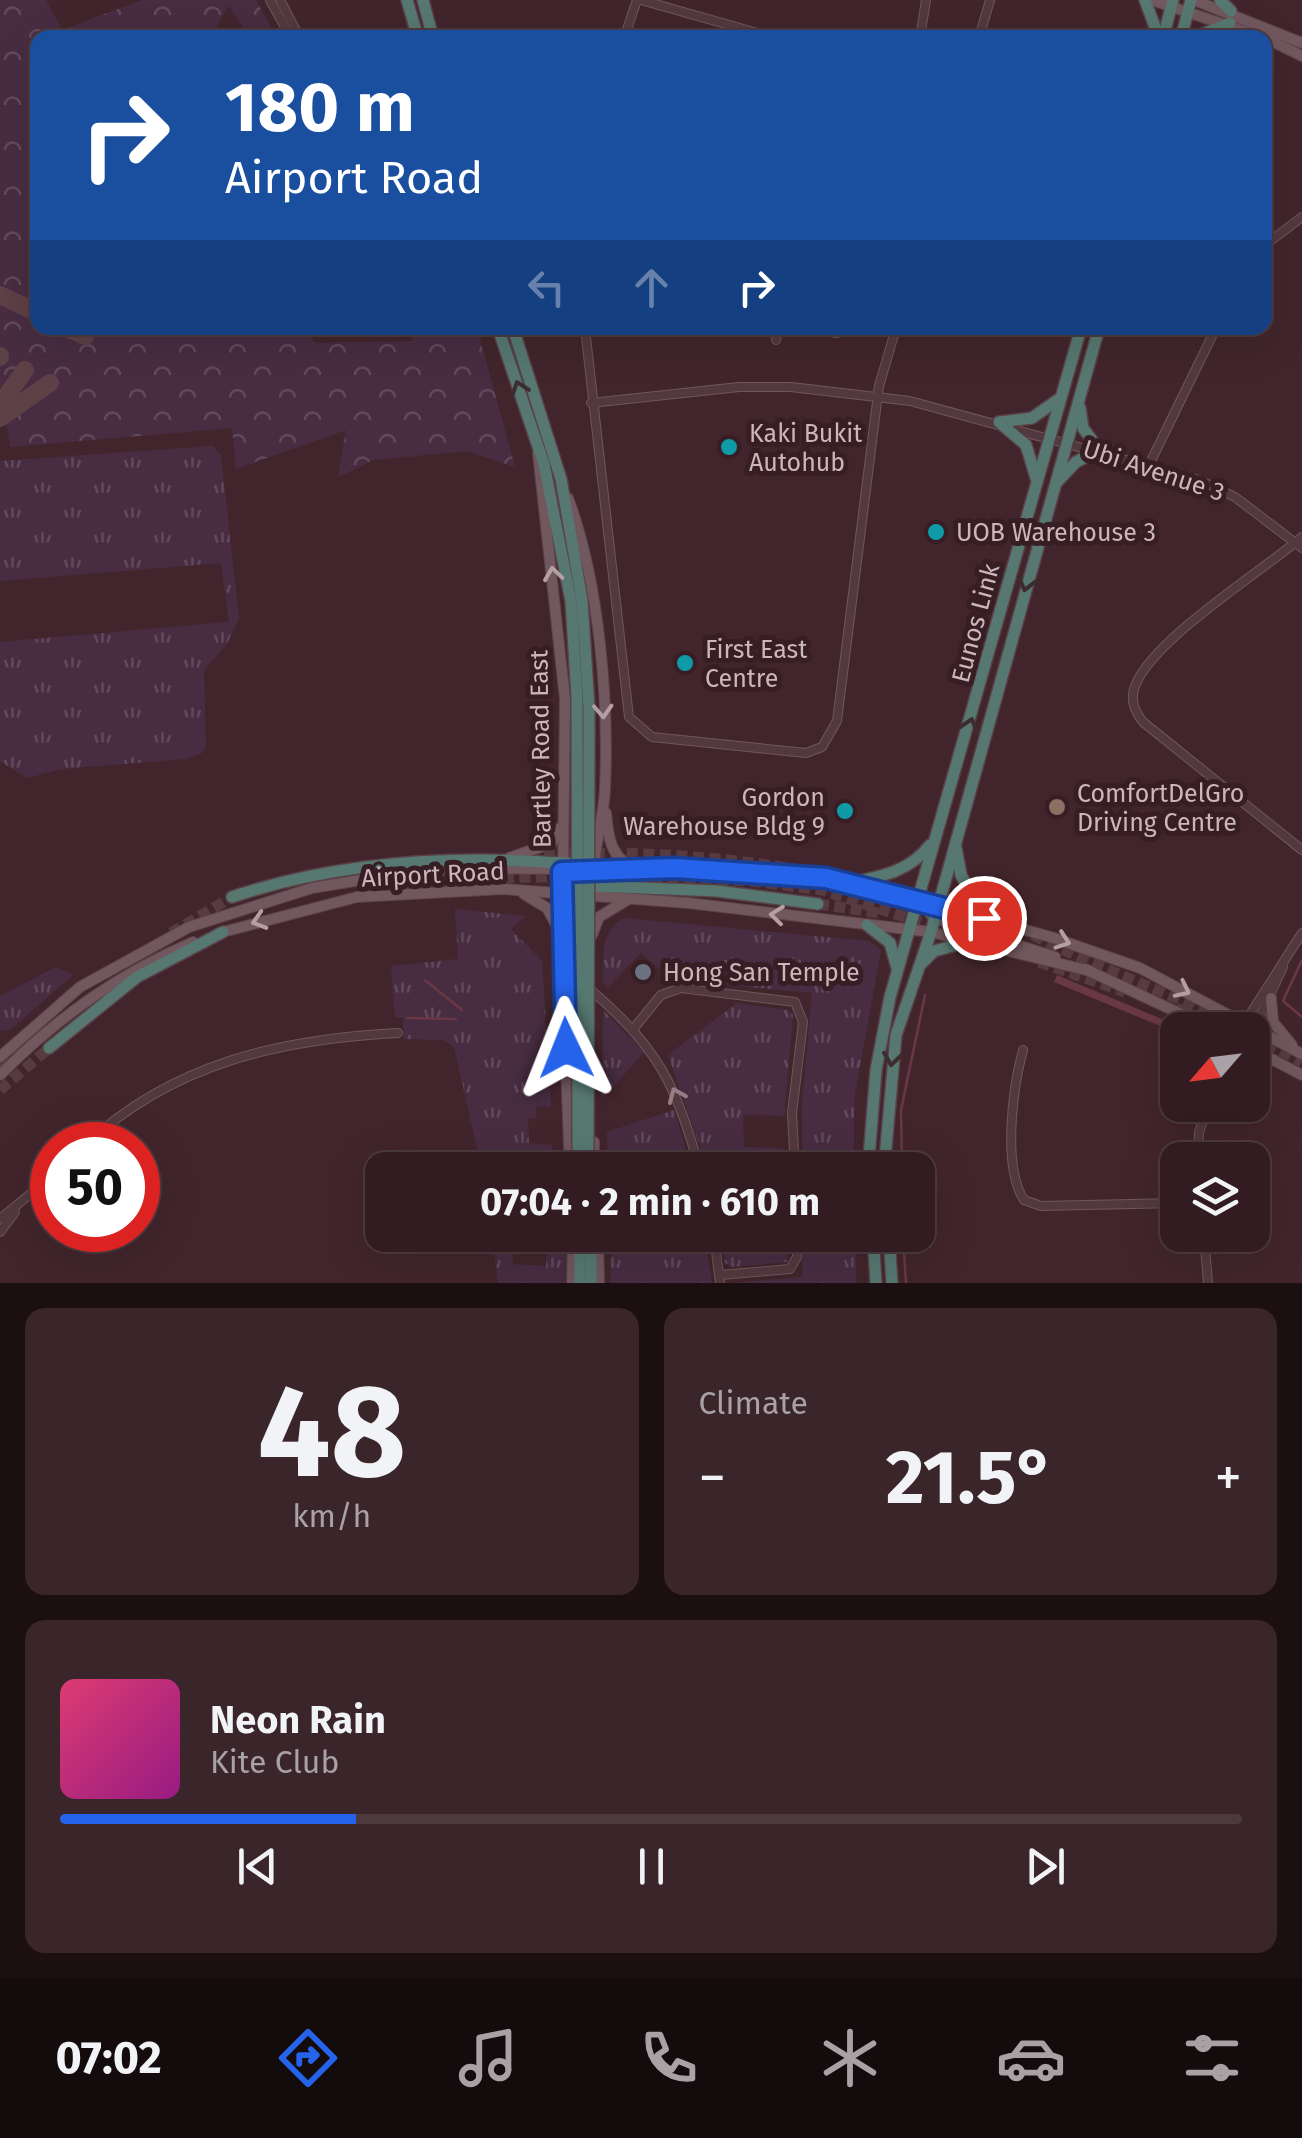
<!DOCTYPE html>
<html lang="en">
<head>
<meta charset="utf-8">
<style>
	:root { --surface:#321c21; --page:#3a252a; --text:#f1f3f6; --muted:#a8a1a5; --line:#4d3a3f; --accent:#2563eb }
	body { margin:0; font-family:"Fira Sans",sans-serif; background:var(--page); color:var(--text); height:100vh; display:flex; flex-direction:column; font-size:38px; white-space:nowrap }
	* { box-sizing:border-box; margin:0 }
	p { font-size:32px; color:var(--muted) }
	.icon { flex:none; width:55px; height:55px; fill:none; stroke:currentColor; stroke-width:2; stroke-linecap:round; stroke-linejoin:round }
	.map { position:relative; height:1283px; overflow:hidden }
	.drawer { display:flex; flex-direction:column; gap:25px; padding:25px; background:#1c0f12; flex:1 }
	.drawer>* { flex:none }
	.banner { position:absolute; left:30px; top:30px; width:1242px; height:305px; border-radius:20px; box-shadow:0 10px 40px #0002,0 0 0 2px var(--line); background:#1a4fa0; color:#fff; overflow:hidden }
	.needle { width:65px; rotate:242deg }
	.buttons { position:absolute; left:1160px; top:1012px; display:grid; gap:20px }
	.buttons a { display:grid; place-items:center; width:110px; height:110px; border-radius:20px; background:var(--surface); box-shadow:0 10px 40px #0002,0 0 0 2px var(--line); font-size:50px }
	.speed { position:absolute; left:30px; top:1122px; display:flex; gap:20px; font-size:50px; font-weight:700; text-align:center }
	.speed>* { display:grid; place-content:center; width:130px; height:130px; border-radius:50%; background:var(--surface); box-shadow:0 10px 40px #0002,0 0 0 2px var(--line); line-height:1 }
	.speed .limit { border:15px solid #d22; background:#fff; color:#111 }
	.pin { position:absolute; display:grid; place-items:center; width:85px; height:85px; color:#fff; margin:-42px; border:5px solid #fff; border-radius:50%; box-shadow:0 2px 10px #0007 }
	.me { position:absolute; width:110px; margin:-55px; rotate:358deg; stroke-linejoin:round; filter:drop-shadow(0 0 8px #0008) }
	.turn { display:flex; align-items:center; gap:35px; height:210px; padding:0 30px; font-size:45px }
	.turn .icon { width:130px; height:130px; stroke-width:2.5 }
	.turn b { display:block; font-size:70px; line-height:85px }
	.lanes { display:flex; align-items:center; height:95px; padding:0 30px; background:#0003; justify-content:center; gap:50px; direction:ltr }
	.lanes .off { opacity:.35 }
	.big { font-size:75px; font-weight:700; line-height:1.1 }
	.drawer .card { flex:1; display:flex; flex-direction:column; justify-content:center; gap:15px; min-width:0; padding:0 35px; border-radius:20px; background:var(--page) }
	.drawer .dial { align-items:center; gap:0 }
	.dial b { font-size:130px; line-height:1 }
	.song { display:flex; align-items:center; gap:30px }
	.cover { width:120px; height:120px; border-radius:15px; background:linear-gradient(135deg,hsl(340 70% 55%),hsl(310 70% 35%)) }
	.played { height:10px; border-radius:5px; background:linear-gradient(90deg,var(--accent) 25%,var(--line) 25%) }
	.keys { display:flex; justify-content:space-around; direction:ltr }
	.heat { display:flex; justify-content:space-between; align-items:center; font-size:55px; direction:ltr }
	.drawer .tiles { flex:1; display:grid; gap:25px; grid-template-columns:1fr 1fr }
	.card:last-child { grid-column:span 2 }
	.trip { position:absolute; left:365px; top:1152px; width:570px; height:100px; border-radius:20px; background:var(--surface); box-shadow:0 10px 40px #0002,0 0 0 2px var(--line); font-weight:700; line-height:100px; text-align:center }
	.tab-bar { display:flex; height:160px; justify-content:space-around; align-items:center; background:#140b0d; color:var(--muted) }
	.tab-bar .icon { width:70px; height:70px }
	.tab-bar .active { color:var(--accent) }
	.tab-bar b { font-size:45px; color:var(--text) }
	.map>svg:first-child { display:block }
	.grass { fill:url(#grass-tufts) }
	.forest { fill:url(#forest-crowns) }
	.water { fill:#693844 }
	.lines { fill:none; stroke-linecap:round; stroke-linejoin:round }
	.stream { stroke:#693844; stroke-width:2.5 }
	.taxiway { stroke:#5e4047; stroke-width:18 }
	.highway-tunnel { stroke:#573b41; stroke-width:11; stroke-dasharray:11 5.5; stroke-linecap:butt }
	.minor-casing { stroke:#6f575d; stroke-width:10 }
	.major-casing { stroke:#5b4348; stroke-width:12 }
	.highway-casing { stroke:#594147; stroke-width:14 }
	.minor { stroke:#52393f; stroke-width:8 }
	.major { stroke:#71575e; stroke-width:10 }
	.highway { stroke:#567871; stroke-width:11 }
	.highway-bridge-casing { stroke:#594147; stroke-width:14; stroke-linecap:butt }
	.highway-bridge { stroke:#567871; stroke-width:11 }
	.oneway { stroke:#3c2c30 }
	.oneway2 { stroke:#b59ea4 }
	.oneway3 { stroke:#957e83 }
	.route-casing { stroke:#184099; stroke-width:25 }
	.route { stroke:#2563eb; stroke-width:18 }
	.culture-dot { fill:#0f9aa8; stroke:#371e24; stroke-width:4 }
	.education-dot { fill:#8d6e63; stroke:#371e24; stroke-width:4 }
	.worship-dot { fill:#6b7280; stroke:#371e24; stroke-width:4 }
	.labels { text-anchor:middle; stroke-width:10; stroke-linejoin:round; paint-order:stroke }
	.poi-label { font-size:25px; fill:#ccb6bb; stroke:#371e24; text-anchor:start }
	.street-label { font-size:25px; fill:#ccb6bb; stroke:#371e24 }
</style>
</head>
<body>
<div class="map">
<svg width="1302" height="1283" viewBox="0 0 1302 1283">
	<defs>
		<pattern id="grass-tufts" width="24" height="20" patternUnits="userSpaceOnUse" patternTransform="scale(2.5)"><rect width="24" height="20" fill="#482d42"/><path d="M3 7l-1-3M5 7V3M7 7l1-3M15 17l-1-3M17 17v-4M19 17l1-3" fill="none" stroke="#61495b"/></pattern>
		<pattern id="forest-crowns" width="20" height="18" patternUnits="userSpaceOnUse" patternTransform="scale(2.5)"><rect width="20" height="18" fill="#482d42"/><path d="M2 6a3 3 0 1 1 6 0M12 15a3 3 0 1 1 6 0" fill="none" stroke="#61495b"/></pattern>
	</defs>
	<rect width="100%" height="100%" fill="#42252c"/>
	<!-- grass -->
	<g class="grass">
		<polygon points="213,446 221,455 239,618 227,644 204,670 206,746 202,753 185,759 61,769 27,778 0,761 0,642 229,622 221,563 0,581 0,461"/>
		<polygon points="455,909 525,916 511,929 542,961 551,1107 536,1106 536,1118 528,1119 529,1143 552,1145 555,1170 482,1170 454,1047 444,1040 404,1039 403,1018 395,1017 391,966 458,959"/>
		<path d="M623,918L869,941L881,950L854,1099V1157L845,1162L802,1163V1102L812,993L664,979L663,972L641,953L607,988L603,983C604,956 599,934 623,918Z"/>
		<polygon points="56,967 73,975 10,1030 0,1031 0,996"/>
		<polygon points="737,1003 788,1010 793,1015 784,1116 743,1114 744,1147 783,1148 784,1170 708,1170 668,1055"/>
		<polygon points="603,1010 644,1052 602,1099"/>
		<polygon points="674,1110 692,1170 608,1170 607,1132"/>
		<polygon points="492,1235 513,1235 513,1264 546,1266 547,1244 567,1245 565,1283 498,1283"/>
		<polygon points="610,1235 705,1235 712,1283 611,1283"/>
		<polygon points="721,1235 787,1235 788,1262 732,1267 725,1263"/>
		<polygon points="803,1235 856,1235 856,1283 732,1283 802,1277"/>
	</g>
	<!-- forest -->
	<polygon class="forest" points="0,0 46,0 62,30 142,0 256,0 276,37 250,37 229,6 210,37 38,38 38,328 305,328 315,343 413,341 410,328 477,328 515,467 467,451 373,460 338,477 346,430 236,469 232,428 10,447 7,426 0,426"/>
	<!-- water -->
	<polygon class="water" points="1057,975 1188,1030 1177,1033 1054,982"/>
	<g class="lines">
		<!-- stream -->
		<g class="stream">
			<polyline points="1302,960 1283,1001 1302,1017"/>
			<polyline points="425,980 462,1010"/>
			<polyline points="407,1018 456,1019"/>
			<polyline points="902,1170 901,1110 925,995"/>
			<polyline points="903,1235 906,1283"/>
		</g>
		<!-- taxiway -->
		<g class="taxiway">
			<polyline points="0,295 38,313"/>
			<polyline points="67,328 85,336"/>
			<polyline points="0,357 0,356"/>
			<polyline points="0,405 25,370"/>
			<polyline points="0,418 50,383"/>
		</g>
		<!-- highway-tunnel -->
		<g class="highway-tunnel">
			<path d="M528,858C622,846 756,859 848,879"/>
			<polyline points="871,884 964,909"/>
			<polyline points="372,893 472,878 620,876 750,881 822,890 969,938"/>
			<polyline points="818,904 879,913"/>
			<polyline points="171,933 232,897"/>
			<path d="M1033,935C1102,970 1174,994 1243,1030"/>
			<polyline points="1039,962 1125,992"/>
			<polyline points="1176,1008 1221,1030"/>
			<polyline points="1252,1035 1302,1062"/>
			<polyline points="0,1065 24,1042"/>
			<polyline points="0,1090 49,1048"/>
		</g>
		<defs>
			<g id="minor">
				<polyline points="270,0 291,38"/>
				<polyline points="280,0 300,38"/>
				<polyline points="641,0 775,38"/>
				<polyline points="624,38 637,0"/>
				<polyline points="920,38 926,0"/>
				<polyline points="979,38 990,0"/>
				<polyline points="1265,245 1302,217"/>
				<polyline points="585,328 629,717 652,737 806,753 822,747 837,721 879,386 896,328"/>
				<polyline points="802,328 837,333 844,328"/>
				<polyline points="776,340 779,328"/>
				<polyline points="591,403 739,387 791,387 910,401 1199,480 1235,497 1302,548"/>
				<polyline points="1149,465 1216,328"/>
				<path d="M1302,537C1261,572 1153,639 1135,686C1130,699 1134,711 1143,722L1302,850"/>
				<path d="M593,992C660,1049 676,1087 700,1170"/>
				<polyline points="634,1028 661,995 681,988 795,1002 803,1022 792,1113 795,1170"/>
				<polyline points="1240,1030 1302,933"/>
				<polyline points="1253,1031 1283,967"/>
				<path d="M1023,1050C1013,1087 1002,1166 1024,1200L1041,1206L1178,1203"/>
				<path d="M85,1145C173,1063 281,1039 398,1033"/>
				<polyline points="1198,1160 1199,1132 1209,1105"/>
				<polyline points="856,1170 868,1169 884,1155"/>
				<polyline points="0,1219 52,1176"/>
				<polyline points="0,1232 15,1212"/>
				<polyline points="714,1235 720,1283"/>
				<polyline points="1204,1235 1208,1283"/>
				<polyline points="720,1275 790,1269 797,1257 797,1235"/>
			</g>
			<g id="major">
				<polyline points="1152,0 1264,38"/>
				<polyline points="1194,0 1302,43"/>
				<polyline points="1265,38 1302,56"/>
				<polyline points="538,453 565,699 562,964 570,1170"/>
				<path d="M568,498C599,581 609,700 605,788C604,816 595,844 593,872"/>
				<path d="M606,813C608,834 610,858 632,866"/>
				<polyline points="509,858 552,843 560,828"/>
				<polyline points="524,894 547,908 559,930"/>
				<polyline points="920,902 934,918 1055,957"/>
				<polyline points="219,933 357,897 503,889 688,903 931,932 1090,971"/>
				<polyline points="592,935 599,917 627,900"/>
				<polyline points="1085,969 1215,1030"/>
				<polyline points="1271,998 1273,1022 1292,1045"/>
				<polyline points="1252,1049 1302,1075"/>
				<polyline points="0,1057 80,987 189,927 312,888 403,873 471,868 753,871 851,883 1051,937 1140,968 1302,1054"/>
				<polyline points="1252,1063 1274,1060"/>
				<path d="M0,1075C57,1018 118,974 193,942"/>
				<polyline points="594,1142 594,1170"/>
				<polyline points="598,1235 599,1283"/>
				<polyline points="572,1283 573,1235"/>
			</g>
			<g id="highway">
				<polyline points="407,0 418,38"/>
				<polyline points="423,0 433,38"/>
				<polyline points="1145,0 1159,38"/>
				<polyline points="1220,0 1231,11"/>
				<polyline points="1163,38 1173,0"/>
				<polyline points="1181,38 1191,0"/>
				<polyline points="1193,38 1230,23"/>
				<polyline points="498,328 544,464 571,601"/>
				<polyline points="513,328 561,479 582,600"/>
				<polyline points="999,422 1026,445 1036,478"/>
				<polyline points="1000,422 1032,418 1059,399"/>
				<polyline points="1057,482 1076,462 1099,450 1083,428 1080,408"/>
				<polyline points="956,848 961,875 984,917"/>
				<polyline points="563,872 593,886 717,891 818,904"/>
				<path d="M851,883C883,876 910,871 930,845"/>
				<path d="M232,897C331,864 441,856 544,862C568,864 590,862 613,868"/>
				<polyline points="867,925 890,943 897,968"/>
				<polyline points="922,963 934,951 971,941"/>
				<polyline points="49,1048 137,977 223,932"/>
				<polyline points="868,1170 876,1070 890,997 1081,328"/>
				<polyline points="884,1170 896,1035 931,932 1099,328"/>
				<polyline points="873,1235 876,1283"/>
				<polyline points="889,1235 892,1283"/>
				<polyline points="580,1283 580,1235"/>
				<polyline points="591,1283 591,1235"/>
			</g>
		</defs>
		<!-- minor casing -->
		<use href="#minor" class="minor-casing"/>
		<!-- major casing -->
		<use href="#major" class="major-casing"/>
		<!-- highway casing -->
		<use href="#highway" class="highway-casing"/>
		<!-- minor -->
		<use href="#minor" class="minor"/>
		<!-- major -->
		<use href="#major" class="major"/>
		<!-- highway -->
		<use href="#highway" class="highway"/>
		<defs>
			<g id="highway-bridge">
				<polyline points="582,600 589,708 588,1170"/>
				<polyline points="571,601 577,698 578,1170"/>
			</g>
		</defs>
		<!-- highway-bridge casing -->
		<use href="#highway-bridge" class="highway-bridge-casing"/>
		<!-- highway-bridge -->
		<use href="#highway-bridge" class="highway-bridge"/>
	</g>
	<!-- one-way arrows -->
	<defs><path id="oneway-chevron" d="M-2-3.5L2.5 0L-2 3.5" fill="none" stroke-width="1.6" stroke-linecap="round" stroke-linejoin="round" transform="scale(2.5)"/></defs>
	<g class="oneway">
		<use href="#oneway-chevron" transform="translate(519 388) rotate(-109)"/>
		<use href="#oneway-chevron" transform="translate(1026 584) rotate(105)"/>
		<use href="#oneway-chevron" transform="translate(970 725) rotate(-73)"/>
		<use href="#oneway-chevron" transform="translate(892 1059) rotate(98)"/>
	</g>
	<g class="oneway2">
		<use href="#oneway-chevron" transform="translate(553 574) rotate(-98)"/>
		<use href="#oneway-chevron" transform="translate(603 711) rotate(87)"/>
		<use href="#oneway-chevron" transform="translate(777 915) rotate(-174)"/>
		<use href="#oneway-chevron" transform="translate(259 921) rotate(163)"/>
		<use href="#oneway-chevron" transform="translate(1063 941) rotate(19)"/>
		<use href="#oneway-chevron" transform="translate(1183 990) rotate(26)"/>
	</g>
	<use class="oneway3" href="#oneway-chevron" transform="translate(676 1095) rotate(-113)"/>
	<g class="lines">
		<defs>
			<polyline id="route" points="566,1048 562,872 674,868 826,878 984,918"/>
		</defs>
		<!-- route casing -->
		<use href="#route" class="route-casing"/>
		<!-- route -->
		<use href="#route" class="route"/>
	</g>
	<!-- markers -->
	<g class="culture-dot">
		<circle cx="729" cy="447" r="10"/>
		<circle cx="936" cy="532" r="10"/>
		<circle cx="685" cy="663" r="10"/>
		<circle cx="845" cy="811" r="10"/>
	</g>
	<circle class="education-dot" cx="1057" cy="807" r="10"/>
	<circle class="worship-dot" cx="643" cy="972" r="10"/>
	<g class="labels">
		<!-- poi labels -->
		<g class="poi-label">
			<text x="749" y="442">Kaki Bukit<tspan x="749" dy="29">Autohub</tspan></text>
			<text x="956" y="541">UOB Warehouse 3</text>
			<text x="705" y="658">First East<tspan x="705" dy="29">Centre</tspan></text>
			<text x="1077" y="802">ComfortDelGro<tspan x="1077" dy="29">Driving Centre</tspan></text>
			<text x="825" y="806" text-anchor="end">Gordon<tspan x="825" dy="29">Warehouse Bldg 9</tspan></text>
			<text x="663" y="981">Hong San Temple</text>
		</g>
		<!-- street labels -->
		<g class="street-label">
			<text transform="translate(1154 470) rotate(18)" y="9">Ubi Avenue 3</text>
			<text transform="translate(975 623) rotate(-75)" y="9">Eunos Link</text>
			<text transform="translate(540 749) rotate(-91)" y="9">Bartley Road East</text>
			<text transform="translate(433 874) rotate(-3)" y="9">Airport Road</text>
		</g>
	</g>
</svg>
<div class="buttons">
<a><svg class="needle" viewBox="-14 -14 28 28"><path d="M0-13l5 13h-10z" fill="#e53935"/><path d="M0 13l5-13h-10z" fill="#a8a1a5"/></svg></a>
<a><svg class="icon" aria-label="layers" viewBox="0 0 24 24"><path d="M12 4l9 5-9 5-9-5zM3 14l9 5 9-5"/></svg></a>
</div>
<div class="speed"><div class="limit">50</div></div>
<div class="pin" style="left:984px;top:918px;background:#d93025"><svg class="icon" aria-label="arrive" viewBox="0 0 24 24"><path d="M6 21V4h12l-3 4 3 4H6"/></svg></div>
<svg class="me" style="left:566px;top:1048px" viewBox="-20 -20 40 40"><path d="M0-17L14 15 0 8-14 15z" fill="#2563eb" stroke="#fff" stroke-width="4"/></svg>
<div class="trip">07:04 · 2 min · 610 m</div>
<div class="banner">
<div class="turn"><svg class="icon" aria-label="right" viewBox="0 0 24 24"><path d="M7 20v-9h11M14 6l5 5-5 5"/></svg><div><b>180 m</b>Airport Road</div></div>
<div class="lanes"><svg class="icon off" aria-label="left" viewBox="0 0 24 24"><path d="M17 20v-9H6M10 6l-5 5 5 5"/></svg><svg class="icon off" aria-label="ahead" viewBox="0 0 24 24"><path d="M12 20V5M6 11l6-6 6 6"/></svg><svg class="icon" aria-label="right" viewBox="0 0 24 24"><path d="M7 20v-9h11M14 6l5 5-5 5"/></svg></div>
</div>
</div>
<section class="drawer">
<div class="tiles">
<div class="card dial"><b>48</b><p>km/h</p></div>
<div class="card"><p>Climate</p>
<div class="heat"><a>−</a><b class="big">21.5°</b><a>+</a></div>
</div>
<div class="card">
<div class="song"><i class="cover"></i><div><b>Neon Rain</b><p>Kite Club</p></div></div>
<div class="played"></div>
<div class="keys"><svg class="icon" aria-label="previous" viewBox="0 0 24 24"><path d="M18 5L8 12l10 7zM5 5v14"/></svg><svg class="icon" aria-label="pause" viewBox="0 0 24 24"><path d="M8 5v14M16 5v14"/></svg><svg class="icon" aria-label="next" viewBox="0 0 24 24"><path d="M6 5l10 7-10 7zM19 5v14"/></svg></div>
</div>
</div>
</section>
<nav class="tab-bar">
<b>07:02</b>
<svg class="icon active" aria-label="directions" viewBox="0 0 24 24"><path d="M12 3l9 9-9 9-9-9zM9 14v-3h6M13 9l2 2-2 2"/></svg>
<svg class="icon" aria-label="music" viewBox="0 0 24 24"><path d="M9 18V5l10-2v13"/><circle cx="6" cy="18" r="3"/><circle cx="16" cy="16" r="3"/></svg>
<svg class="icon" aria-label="phone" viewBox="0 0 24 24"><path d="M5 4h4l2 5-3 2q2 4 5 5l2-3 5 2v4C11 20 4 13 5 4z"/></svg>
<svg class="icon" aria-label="climate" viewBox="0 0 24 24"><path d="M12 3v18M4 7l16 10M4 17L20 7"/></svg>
<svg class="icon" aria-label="car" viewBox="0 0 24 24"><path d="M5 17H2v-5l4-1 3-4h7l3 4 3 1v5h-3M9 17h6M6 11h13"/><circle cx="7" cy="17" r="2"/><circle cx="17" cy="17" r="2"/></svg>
<svg class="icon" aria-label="filters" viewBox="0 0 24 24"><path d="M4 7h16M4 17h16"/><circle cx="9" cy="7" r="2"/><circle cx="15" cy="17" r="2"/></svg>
</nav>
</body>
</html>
